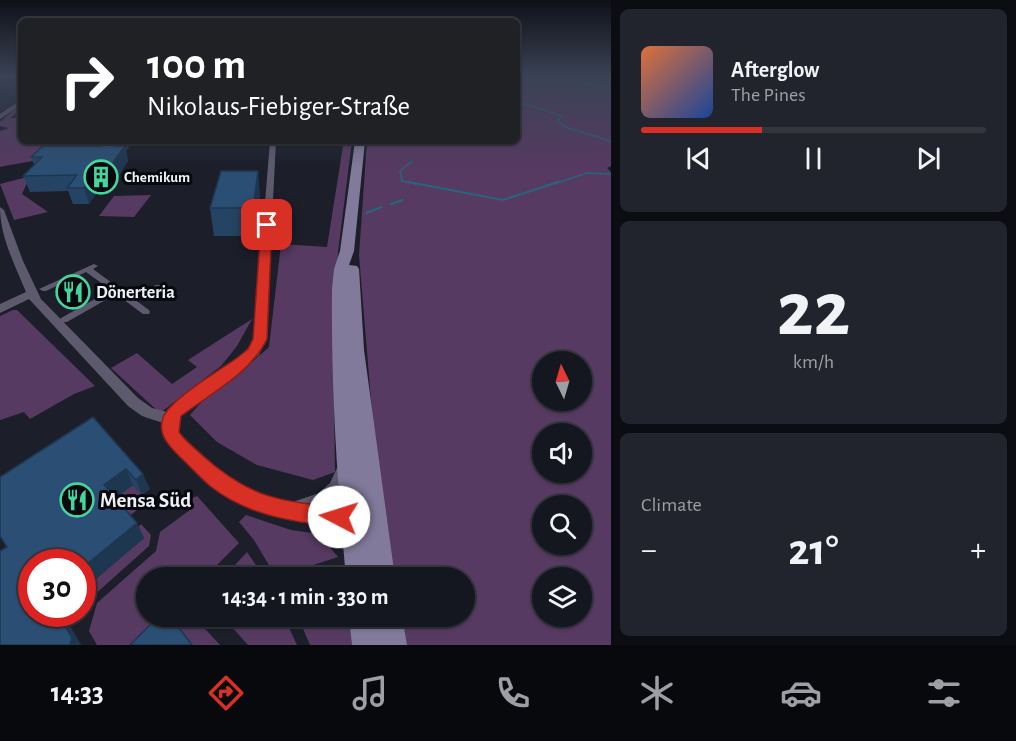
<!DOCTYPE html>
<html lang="en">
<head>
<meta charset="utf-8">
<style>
	:root { --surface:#151720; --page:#22242d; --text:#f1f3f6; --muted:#9d9fa5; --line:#34363e; --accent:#d93025 }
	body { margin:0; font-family:"Alegreya Sans",sans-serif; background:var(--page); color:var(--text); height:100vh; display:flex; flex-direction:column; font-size:22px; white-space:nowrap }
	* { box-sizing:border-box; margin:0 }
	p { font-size:20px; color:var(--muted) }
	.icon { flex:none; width:33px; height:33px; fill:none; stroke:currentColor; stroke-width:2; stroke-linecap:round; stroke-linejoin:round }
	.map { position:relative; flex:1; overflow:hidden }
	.details { display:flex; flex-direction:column; gap:9px; padding:9px; background:#0c0d12; width:405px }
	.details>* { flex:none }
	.top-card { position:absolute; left:18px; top:18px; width:502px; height:126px; border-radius:9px; box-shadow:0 2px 4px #0004,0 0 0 2px var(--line); background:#202124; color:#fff; overflow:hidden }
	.needle { width:39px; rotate:355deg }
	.fabs { position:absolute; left:532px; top:351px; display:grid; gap:12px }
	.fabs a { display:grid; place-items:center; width:60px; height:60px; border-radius:50%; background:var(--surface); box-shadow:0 2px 4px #0004,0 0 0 2px var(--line); font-size:30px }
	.speed { position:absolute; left:18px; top:549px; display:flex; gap:12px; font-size:30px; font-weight:700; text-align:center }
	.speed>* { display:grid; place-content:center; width:78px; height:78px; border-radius:50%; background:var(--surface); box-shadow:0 2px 4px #0004,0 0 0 2px var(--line); line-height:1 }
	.speed .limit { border:9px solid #d22; background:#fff; color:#111 }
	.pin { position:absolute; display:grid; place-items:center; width:51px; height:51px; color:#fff; margin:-26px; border-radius:12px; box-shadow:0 3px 9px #0006 }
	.me { position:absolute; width:66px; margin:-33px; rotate:275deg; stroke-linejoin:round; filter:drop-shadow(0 0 4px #0008) }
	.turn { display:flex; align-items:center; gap:21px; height:126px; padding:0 30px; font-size:27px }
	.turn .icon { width:78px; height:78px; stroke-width:2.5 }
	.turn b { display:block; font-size:42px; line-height:51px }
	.big { font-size:45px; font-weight:700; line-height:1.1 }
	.details .widget { flex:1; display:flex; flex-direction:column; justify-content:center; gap:9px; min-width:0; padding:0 21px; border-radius:9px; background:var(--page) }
	.details .dial { align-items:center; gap:0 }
	.dial b { font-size:78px; line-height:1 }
	.song { display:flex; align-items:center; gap:18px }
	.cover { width:72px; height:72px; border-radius:9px; background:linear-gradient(135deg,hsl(20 70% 55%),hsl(220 70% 35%)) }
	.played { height:6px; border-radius:3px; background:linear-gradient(90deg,var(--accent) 35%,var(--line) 35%) }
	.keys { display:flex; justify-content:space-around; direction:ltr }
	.heat { display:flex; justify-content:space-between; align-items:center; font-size:33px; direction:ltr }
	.trip { position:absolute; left:136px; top:567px; width:339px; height:60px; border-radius:30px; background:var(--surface); box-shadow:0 2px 4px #0004,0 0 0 2px var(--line); font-weight:700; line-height:60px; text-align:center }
	.dock { display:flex; height:96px; justify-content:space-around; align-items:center; background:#08090d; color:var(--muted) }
	.dock .icon { width:42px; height:42px }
	.dock .selected { color:var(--accent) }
	.dock b { font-size:27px; color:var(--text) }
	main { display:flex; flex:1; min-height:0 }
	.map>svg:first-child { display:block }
	.green { fill:#563a61; fill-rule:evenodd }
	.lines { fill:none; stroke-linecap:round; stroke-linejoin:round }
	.stream-far1 { stroke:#27657e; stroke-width:1.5 }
	.stream { stroke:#27657e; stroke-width:2 }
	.pedestrian { fill:#5e5a6e; fill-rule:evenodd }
	.minor { fill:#5e5a6e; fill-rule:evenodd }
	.secondary { fill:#817a9b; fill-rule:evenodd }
	.wall { fill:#254464 }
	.shaded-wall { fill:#1e3751 }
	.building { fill:#2b4f74; stroke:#1e3751; stroke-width:1.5 }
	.route { fill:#d93025; stroke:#8d1f18; stroke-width:1.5 }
	.labels { text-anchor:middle; stroke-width:6; stroke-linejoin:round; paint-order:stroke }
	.far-poi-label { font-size:15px; font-weight:bold; fill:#edf0f7; stroke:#08090e; text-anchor:start }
	.poi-label { font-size:18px; font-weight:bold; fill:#edf0f7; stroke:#08090e; text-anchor:start }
	.near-poi-label { font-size:21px; font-weight:bold; fill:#edf0f7; stroke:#08090e; text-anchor:start }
</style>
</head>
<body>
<main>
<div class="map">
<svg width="611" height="645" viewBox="0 0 611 645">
	<rect width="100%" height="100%" fill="#1c1f2a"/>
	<!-- green -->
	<g class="green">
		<path d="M518,77H611V166L607,168L611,172V645H405L400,617L465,616V578L394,577L373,424L359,255L367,141H518ZM543,362H582V400H543ZM543,434H582V472H543ZM543,506H582V544H543ZM543,578H582V616H543Z"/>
		<path d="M15,109H21L10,118H21V141H87C68,157 25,162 0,167V131L9,128L0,126V122Z"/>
		<path d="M299,141H352L338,252L334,397L335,472L313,480L257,465L217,442L190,415C212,387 244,371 269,347L281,244L327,247L343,146Z"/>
		<polygon points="27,177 27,183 22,194 48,212 14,220 0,184"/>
		<polygon points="151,195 134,217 99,216 114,196"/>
		<polygon points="13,310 17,310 95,386 74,394 30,419 24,412 0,420 0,316"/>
		<polygon points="252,319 237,346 221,366 160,413 111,368 137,353 172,384 197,367 188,360"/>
		<polygon points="133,485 148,501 127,518 112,500"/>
		<polygon points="197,496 239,543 205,577 147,578 147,616 167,617 139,645 97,645 89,631 97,603 156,551 160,532 194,507 192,498"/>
		<polygon points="246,515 291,530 319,534 338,557 276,577 254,540 239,522"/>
		<polygon points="141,524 151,535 149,546 83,605 83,590 144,538 136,529"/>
		<polygon points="247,552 264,577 224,577"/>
		<polygon points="185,617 194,617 220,645 192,645 177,625"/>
		<polygon points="223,617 284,617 297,645 248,645"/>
		<polygon points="298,617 351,617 356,645 310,645"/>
	</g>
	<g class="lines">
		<!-- stream-far1 -->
		<g class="stream-far1">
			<polyline points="553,77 579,81 611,94"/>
			<polyline points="583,82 611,86"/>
			<polyline points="518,104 527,104 561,116 558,121 565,127 611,141"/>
			<polyline points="412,161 400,171 402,181 416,184"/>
			<polyline points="554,184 587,173 611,174"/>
		</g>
		<!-- stream -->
		<g class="stream">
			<polyline points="408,182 503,200 558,182"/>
			<polyline points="391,204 403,200"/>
			<polyline points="366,213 382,207"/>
		</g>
		<!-- pedestrian -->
		<g class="pedestrian">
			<polygon points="94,264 98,266 93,269 149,310 150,312 149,314 143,314 116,294 67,322 61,322 60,320 61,318 111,290 86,272 46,291 43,291 39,289"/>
			<path d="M155,285H161L167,289L163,291C160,291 156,290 154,287Z"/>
		</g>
		<!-- minor -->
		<g class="minor">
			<polygon points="21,100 21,105 0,119 0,114"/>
			<path d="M270,141H276L266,339L259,355L187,408L177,420L178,432L211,465L237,484L253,492L282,502L290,503L319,493L330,483L337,468L343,466L349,468L351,473L342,494L324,508H356L362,511L365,517L362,523C351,528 337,525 325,525C267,521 226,502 185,461C173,449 162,441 163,423L142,416L128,406L29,299L0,313V304L26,292C15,265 0,237 0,207L4,210L23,261L41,299L138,398L152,408L167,412L177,400L249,349L254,339Z"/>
		</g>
		<!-- secondary -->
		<g class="secondary">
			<path d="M355,141H365L354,251L349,265L357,266L359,269L364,350L395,578H346C337,482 331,385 332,289L334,269L340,251Z"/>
			<polygon points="349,616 402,616 407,645 352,645"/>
		</g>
	</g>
	<!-- wall -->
	<g class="wall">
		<polygon points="43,141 67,141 62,146 44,146"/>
		<polygon points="96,141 133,141 126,151 128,161 109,191 98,191 89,204 73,204 68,191 30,192 23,176 34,165 31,157 101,146 103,144 97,144"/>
		<polygon points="260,196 255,236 214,236 210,208"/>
		<polygon points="93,417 150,489 142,495 133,485 115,498 137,523 144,538 82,590 82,562 32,562 81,645 0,645 7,547"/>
	</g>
	<!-- shaded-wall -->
	<g class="shaded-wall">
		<polygon points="61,141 67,141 62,146"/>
		<polygon points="119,141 133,141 126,151 128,161 109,191 104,175 115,146"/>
		<polygon points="258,171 260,196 255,236 253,208"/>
		<polygon points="93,175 98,191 89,204 84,188"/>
		<polygon points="126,469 133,485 112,500 104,485"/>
		<polygon points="143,474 150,489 142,495 136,480"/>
		<polygon points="137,523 144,538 82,590 82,568"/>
		<polygon points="58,614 63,614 81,645 70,645"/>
	</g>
	<!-- building -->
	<g class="building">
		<polygon points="105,141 119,141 115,146 125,146 104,175 93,175 84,188 67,188 77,175 23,176 42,157 31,157 43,146 101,146"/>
		<polygon points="221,171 258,171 253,208 210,208"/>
		<polygon points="93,417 143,474 136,480 126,469 104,485 137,523 82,568 82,562 32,562 32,614 58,614 72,638 70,645 0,645 0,551 7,547 0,536 0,477"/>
		<polygon points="159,616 170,616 192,645 130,645"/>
	</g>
	<!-- sky -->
	<linearGradient id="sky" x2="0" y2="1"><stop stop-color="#0f1117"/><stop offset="0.46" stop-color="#3a4255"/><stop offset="1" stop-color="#3a4255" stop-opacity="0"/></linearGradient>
	<rect width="611" height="167" fill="url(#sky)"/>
	<!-- route -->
	<path class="route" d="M267,222L272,225L267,339C251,373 210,394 181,416L179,432C185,441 195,448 202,455C250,498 278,501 339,507L346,510L349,517L346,524L339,527C293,522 248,516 210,486C199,477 190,466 180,457C169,446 157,434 163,418C169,400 220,370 237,358L248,349L253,339L261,225Z"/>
	<!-- icons -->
	<defs>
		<symbol id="building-ring" viewBox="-11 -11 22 22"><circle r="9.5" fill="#08090e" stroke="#48d49d" stroke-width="1.5"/><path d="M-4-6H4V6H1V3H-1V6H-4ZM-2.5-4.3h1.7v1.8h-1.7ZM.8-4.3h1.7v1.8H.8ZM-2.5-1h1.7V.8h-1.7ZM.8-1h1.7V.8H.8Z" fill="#48d49d"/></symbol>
		<symbol id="restaurant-ring" viewBox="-11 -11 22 22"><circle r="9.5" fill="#08090e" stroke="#48d49d" stroke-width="1.5"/><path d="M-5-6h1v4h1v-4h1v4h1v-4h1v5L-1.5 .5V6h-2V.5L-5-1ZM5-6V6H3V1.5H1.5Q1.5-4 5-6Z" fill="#48d49d"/></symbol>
	</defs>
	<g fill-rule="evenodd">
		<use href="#building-ring" x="82" y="158" width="38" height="38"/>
		<use href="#restaurant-ring" x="54" y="273" width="38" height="38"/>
		<use href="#restaurant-ring" x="58" y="481" width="38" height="38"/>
	</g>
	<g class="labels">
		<!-- far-poi labels -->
		<g class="far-poi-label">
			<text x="124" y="182">Chemikum</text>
		</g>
		<!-- poi labels -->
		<g class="poi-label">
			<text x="96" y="298">Dönerteria</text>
		</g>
		<!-- near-poi labels -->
		<g class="near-poi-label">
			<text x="100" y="507">Mensa Süd</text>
		</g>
	</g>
</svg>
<div class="fabs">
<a><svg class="needle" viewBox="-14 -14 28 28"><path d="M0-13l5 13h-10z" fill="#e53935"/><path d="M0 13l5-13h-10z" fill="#9d9fa5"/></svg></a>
<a><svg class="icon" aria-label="sound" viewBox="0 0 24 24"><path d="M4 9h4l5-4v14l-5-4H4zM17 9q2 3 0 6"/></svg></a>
<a><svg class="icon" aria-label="search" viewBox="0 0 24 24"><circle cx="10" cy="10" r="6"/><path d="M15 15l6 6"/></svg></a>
<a><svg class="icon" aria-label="layers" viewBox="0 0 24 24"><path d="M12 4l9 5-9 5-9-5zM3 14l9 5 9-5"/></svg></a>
</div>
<div class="speed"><div class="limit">30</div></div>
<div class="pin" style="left:267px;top:225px;background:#d93025"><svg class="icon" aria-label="arrive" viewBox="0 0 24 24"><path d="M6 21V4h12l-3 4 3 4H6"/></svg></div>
<svg class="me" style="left:339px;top:517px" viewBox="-20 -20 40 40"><circle r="19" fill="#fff"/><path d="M0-13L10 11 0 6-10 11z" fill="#d93025"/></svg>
<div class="trip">14:34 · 1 min · 330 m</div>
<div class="top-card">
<div class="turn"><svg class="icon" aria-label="right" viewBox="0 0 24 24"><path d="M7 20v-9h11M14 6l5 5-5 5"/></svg><div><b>100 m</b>Nikolaus-Fiebiger-Straße</div></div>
</div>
</div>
<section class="details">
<div class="widget">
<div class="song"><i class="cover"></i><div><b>Afterglow</b><p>The Pines</p></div></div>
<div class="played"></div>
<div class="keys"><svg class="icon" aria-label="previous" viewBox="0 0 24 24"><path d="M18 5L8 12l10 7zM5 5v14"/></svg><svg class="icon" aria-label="pause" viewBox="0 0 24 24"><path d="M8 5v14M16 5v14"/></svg><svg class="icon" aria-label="next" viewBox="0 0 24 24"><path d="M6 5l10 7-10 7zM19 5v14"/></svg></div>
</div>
<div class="widget dial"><b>22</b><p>km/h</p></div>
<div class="widget"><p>Climate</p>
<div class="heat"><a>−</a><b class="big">21°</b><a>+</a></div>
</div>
</section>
</main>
<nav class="dock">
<b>14:33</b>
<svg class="icon selected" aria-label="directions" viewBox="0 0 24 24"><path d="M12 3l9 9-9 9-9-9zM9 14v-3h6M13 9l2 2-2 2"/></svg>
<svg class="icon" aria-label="music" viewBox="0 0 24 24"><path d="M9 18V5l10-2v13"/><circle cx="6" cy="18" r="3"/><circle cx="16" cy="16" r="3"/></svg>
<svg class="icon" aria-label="phone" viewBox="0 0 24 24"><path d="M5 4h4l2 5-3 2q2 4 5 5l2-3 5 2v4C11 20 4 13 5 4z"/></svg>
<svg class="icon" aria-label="climate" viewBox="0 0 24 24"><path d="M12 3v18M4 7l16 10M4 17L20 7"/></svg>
<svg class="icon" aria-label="car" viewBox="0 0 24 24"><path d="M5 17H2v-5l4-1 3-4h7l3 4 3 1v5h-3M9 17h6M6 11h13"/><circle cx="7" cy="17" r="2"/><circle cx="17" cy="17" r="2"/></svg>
<svg class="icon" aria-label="filters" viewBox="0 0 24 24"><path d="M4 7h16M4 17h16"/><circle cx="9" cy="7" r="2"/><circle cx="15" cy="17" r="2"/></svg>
</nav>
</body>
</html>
